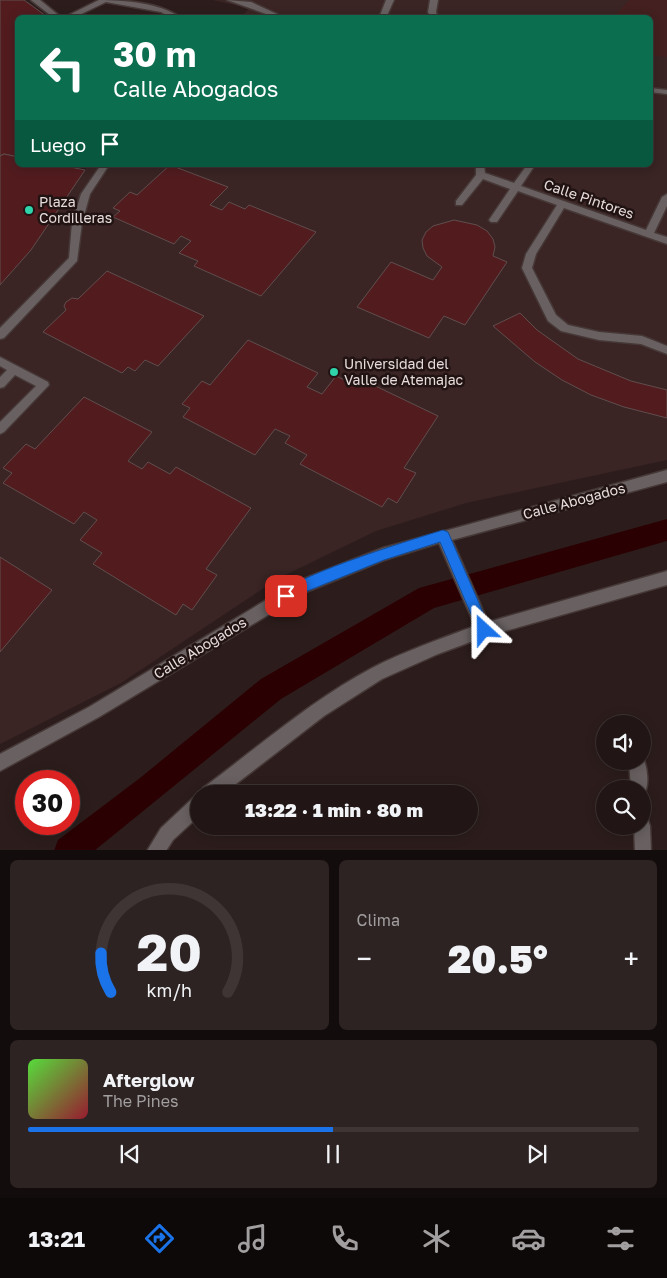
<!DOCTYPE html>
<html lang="es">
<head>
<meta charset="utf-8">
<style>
	:root { --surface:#211615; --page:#2d2322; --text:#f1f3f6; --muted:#a29fa0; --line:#3e3534; --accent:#1a73e8 }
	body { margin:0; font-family:"Golos Text",sans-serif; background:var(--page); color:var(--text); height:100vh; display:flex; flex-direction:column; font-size:19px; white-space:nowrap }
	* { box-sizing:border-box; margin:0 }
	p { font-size:16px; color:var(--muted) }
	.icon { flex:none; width:28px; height:28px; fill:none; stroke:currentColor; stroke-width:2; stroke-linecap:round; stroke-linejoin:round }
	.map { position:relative; height:850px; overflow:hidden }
	.side { display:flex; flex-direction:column; gap:10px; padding:10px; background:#120c0c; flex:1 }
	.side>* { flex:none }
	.banner { position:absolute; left:15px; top:15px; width:638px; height:152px; border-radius:8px; box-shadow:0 2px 12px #0003,0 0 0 1px var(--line); background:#0b6e4f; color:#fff; overflow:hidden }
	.buttons { position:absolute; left:596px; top:715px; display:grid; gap:10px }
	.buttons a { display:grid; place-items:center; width:55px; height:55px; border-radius:50%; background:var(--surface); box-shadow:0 2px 12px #0003,0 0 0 1px var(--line); font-size:25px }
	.speed { position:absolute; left:15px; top:770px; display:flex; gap:10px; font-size:25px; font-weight:700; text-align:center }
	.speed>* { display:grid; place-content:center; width:65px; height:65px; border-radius:50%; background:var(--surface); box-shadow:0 2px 12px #0003,0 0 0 1px var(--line); line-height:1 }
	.speed .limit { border:8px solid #d22; background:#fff; color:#111 }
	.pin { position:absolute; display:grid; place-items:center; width:42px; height:42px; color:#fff; margin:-21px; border-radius:10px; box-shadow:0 2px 8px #0006 }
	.me { position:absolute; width:55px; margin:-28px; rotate:336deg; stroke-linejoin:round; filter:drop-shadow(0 0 4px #0008) }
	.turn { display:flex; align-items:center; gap:18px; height:105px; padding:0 15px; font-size:22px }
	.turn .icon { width:65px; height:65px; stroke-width:2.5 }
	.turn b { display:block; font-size:35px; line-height:42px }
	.then { display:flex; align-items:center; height:48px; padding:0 15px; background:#0003; gap:10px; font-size:19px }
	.big { font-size:38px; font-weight:800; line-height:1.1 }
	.side .tile { flex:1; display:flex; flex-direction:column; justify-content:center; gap:8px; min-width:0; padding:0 18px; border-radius:8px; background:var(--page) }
	.side .dial { align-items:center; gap:0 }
	.dial svg { height:130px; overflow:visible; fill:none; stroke:var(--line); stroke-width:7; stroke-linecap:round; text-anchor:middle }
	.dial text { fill:var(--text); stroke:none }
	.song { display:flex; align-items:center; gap:15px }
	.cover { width:60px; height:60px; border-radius:8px; background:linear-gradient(135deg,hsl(110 70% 55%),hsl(350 70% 35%)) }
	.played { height:5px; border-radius:2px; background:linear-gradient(90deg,var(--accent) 50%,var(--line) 50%) }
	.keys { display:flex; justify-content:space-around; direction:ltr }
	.heat { display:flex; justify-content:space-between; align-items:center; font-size:28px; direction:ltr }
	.side .tiles { flex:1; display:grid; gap:10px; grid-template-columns:1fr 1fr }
	.tile:last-child { grid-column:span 2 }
	.trip { position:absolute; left:190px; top:785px; width:288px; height:50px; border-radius:25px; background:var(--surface); box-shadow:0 2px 12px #0003,0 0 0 1px var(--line); font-weight:800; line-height:50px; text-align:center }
	.menu { display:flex; height:80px; justify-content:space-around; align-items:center; background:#0d0908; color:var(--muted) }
	.menu .icon { width:35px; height:35px }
	.menu .active { color:var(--accent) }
	.menu b { font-size:22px; color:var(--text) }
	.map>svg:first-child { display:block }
	.built { fill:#3a2424 }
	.green { fill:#442020 }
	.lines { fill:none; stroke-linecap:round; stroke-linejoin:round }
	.canal { fill:#2b0003; fill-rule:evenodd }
	.building { fill:#521c1f; stroke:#604e4e }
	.service-casing { stroke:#463837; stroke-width:3 }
	.minor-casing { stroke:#463837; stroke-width:3 }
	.service { fill:#696161; fill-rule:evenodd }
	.minor { fill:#696161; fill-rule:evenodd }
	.route { fill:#1a73e8; stroke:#114b97 }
	.poi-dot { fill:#30d4aa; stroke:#221313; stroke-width:2 }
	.labels { text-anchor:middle; stroke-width:5; stroke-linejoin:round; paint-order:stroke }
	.street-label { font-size:14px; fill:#e8dddd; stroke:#221313 }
	.poi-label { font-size:14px; fill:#e8dddd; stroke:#221313; text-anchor:start }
</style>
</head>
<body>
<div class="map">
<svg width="667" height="851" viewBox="0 0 667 851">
	<rect width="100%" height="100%" fill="#2c1d1c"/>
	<!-- built -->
	<polygon class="built" points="212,0 667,0 667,460 466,503 376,531 279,578 121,683 0,744 0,285 31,250 88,165 650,165 650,18 239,18 250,8"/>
	<!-- green -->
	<polygon class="green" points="629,0 667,0 667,57 650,55 650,18 614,17"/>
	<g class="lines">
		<!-- canal -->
		<polygon class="canal" points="667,519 667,541 434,608 281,699 94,851 54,851 58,840 140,778 261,679 419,588"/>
	</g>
	<!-- building -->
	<g class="building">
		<polygon points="0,0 24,0 49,18 18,18 18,157 4,154 0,156"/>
		<polygon points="4,154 18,157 18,165 60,165 85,170 31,250 0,285 0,156"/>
		<polygon points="170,165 228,187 210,205 222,210 229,202 245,209 249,205 316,232 261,296 194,266 198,261 179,253 191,241 181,236 174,244 113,217 120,211 113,208 130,192 137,195"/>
		<polygon points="454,220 477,225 487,231 493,239 495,247 493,256 507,262 465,325 444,316 429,338 357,307 391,262 433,280 442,267 427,256 423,248 422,240 426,232 433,226"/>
		<polygon points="107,271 204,316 158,366 145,360 135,371 128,367 122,373 43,332 66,310 64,306 66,302 72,298 78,299"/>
		<polygon points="520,313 537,330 578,359 631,381 667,390 667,418 624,407 591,395 562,380 535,362 493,326"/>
		<polygon points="248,340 318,373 307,387 322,394 336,376 358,386 363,380 438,416 404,468 416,473 397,503 388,498 382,507 300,464 307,455 285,443 290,436 275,429 255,455 183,417 190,408 182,404 202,381 210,385"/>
		<polygon points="84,397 152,432 128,461 142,469 148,462 170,474 176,467 251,508 206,569 217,575 192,610 183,604 176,615 93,564 102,553 80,540 97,520 84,512 74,524 3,483 12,473 3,468 26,444 35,449"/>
		<polygon points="0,557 52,590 0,652"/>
	</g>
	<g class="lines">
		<defs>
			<g id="service">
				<polygon points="31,0 40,0 62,18 54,18"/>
				<path d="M99,0C124,0 161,3 181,18H172L161,12L106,2L73,18H63Z"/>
				<polygon points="227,0 251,2 277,14 275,18 268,18 269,15"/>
				<polygon points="386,0 394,0 386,18 379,18"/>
				<polygon points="430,0 438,0 436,12 438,18 431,18 428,12"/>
				<polygon points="650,88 667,90 667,94 650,92"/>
				<polygon points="101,165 109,165 90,194 82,223 77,261 4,338 0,339 0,328 69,258 72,223 81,194"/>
				<polygon points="476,165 484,165 485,173 514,183 527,165 535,165 521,186 646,230 662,197 667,194 667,206 654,233 667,237 667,244 564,208 536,254 532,268 556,315 568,325 599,332 642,336 667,346 667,354 641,344 599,340 561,331 548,321 522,268 526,254 557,205 518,191 497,222 491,222 489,220 510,189 483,179 462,205 456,205 456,201 476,175"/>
				<polygon points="0,357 48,382 49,385 4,432 0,434 0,422 36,386 15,375 4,387 0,388 0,377 7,370 0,366"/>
			</g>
			<g id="minor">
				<path d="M667,470V482L452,540L488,622L667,571V585L484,637L438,654L382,679L324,716L223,794H201L203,788C257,748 313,699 372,668C405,651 440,639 475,626L439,543L384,560L306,592L99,717L0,771V754L89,707L296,582L383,548Z"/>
				<path d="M642,755C647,765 651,788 642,796V789H631L629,761H642Z"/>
				<polygon points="199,796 199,816 173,840 166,851 147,851 161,828 193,798"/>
				<polygon points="642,818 648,820 650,826 651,851 635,851 634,826 642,826"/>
			</g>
		</defs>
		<!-- service casing -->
		<use href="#service" class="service-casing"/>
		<!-- minor casing -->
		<use href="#minor" class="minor-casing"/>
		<!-- service -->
		<use href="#service" class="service"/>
		<!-- minor -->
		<use href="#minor" class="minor"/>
	</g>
	<!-- route -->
	<path class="route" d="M443,530L448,532L489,626L491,630L489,635L484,637L480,635L440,542L384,560L305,592L286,603L281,601L279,596C288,577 417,538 443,530Z"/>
	<!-- markers -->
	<g class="poi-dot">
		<circle cx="29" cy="210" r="5"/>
		<circle cx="334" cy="372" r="5"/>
	</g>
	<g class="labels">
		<!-- street labels -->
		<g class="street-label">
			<text transform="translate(589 199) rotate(19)" y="5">Calle Pintores</text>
			<text transform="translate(574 501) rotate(-15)" y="5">Calle Abogados</text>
			<text transform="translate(200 648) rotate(-31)" y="5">Calle Abogados</text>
		</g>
		<!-- poi labels -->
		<g class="poi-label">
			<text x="39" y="207">Plaza<tspan x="39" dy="16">Cordilleras</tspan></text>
			<text x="344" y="369">Universidad del<tspan x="344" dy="16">Valle de Atemajac</tspan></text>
		</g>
	</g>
</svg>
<div class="buttons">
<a><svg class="icon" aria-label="sound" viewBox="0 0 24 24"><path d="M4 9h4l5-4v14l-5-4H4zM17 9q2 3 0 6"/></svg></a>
<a><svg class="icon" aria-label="search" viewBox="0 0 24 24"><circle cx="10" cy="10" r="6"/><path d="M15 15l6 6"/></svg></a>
</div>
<div class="speed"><div class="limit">30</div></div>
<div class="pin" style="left:286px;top:596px;background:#d93025"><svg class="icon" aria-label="arrive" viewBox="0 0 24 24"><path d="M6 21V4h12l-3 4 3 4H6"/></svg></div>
<svg class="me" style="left:484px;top:630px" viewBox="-20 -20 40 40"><path d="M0-17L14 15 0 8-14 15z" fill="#1a73e8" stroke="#fff" stroke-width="4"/></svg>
<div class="trip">13:22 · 1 min · 80 m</div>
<div class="banner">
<div class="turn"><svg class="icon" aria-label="left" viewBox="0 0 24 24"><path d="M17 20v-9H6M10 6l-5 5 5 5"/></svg><div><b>30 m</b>Calle Abogados</div></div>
<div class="then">Luego<svg class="icon" aria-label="arrive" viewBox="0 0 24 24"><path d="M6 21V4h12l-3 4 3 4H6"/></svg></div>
</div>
</div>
<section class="side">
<div class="tiles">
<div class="tile dial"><svg viewBox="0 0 100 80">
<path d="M14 69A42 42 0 1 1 86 69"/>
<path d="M14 69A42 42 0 0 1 8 45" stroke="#1a73e8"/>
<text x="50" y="56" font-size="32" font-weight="700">20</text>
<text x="50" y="72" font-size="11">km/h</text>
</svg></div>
<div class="tile"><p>Clima</p>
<div class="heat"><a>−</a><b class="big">20.5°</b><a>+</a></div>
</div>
<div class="tile">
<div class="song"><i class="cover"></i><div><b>Afterglow</b><p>The Pines</p></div></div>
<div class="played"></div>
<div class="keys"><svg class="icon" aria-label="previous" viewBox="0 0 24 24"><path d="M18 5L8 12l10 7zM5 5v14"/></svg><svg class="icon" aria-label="pause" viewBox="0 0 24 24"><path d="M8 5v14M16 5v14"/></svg><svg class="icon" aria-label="next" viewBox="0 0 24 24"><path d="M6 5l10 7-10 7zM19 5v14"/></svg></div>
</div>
</div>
</section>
<nav class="menu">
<b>13:21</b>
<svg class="icon active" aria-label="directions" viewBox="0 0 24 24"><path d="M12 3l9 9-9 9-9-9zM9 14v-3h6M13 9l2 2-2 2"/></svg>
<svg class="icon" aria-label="music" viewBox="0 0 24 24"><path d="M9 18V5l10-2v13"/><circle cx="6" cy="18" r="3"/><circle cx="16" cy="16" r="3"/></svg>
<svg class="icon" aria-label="phone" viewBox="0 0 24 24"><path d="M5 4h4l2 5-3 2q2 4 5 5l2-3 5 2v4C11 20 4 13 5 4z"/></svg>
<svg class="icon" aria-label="climate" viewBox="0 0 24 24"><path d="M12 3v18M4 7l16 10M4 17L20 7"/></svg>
<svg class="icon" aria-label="car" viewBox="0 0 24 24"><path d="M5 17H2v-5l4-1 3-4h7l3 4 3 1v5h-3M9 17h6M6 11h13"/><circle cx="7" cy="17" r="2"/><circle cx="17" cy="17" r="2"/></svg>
<svg class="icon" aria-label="filters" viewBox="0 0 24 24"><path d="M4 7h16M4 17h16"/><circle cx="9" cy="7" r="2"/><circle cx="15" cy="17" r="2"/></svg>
</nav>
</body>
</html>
